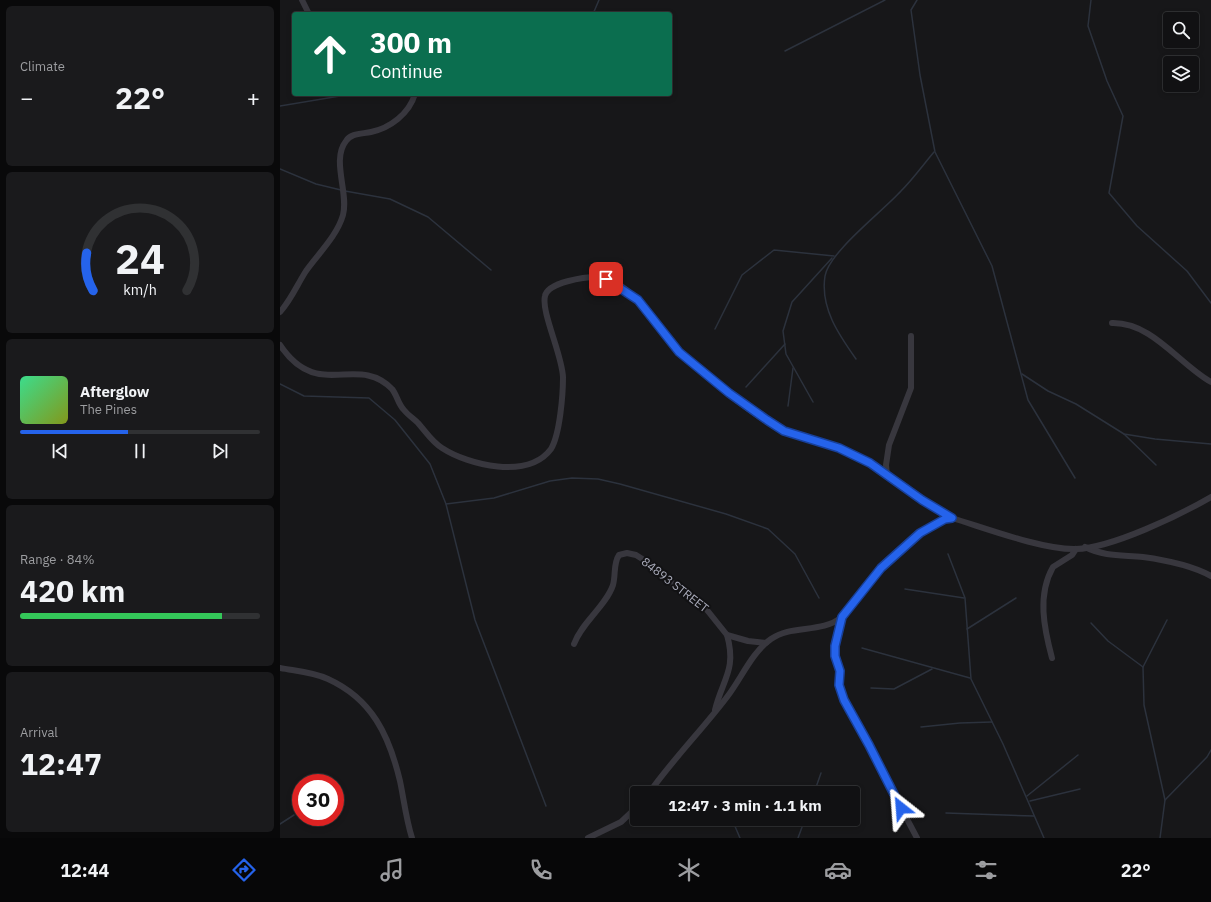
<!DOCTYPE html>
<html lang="en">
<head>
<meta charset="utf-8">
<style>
	:root { --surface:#111113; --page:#1a1a1c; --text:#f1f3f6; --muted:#9c9da0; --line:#303133; --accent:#2563eb }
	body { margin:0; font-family:"IBM Plex Sans",sans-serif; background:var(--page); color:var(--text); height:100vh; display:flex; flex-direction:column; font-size:15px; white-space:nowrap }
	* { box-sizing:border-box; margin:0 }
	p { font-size:13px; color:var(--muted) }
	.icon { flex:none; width:22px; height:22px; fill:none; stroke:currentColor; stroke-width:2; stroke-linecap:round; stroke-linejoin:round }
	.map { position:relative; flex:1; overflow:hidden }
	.sheet { display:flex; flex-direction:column; gap:6px; padding:6px; background:#09090a; width:280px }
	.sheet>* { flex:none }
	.guide { position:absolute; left:12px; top:12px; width:380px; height:84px; border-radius:4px; box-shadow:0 2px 6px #0003,0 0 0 1px var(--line); background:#0b6e4f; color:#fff; overflow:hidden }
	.buttons { position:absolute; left:883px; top:12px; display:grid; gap:8px }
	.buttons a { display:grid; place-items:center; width:36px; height:36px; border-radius:4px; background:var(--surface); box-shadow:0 2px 6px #0003,0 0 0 1px var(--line); font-size:20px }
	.speed { position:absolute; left:12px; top:774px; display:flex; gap:8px; font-size:20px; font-weight:700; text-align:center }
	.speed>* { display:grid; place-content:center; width:52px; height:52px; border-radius:50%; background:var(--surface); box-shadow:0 2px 6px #0003,0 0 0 1px var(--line); line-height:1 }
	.speed .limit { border:6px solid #d22; background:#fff; color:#111 }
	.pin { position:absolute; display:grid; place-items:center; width:34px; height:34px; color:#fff; margin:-17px; border-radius:8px; box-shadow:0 2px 6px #0006 }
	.me { position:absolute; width:44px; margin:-22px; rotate:332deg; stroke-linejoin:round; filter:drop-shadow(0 0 3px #0008) }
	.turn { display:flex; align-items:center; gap:14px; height:84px; padding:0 12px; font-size:18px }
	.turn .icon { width:52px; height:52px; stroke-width:2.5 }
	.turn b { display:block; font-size:28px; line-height:34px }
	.big { font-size:30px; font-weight:800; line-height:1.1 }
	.sheet .widget { flex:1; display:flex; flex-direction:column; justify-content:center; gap:6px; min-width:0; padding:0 14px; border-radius:6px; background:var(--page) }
	.sheet .dial { align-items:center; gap:0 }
	.dial svg { height:104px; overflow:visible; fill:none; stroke:var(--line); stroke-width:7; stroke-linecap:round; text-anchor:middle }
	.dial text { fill:var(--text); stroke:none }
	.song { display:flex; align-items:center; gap:12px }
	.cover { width:48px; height:48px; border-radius:6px; background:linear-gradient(135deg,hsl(150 70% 55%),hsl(70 70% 35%)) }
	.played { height:4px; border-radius:2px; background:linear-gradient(90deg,var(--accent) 45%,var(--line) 45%) }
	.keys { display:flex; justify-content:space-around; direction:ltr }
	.heat { display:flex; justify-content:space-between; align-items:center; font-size:22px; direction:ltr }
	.charge { height:6px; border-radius:3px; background:linear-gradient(90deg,#34c759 84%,var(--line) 0) }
	.trip { position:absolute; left:350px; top:786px; width:230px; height:40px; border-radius:4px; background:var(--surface); box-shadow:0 2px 6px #0003,0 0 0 1px var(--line); font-weight:800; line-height:40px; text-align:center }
	.tab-bar { display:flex; height:64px; justify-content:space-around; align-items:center; background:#070708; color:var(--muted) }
	.tab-bar .icon { width:28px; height:28px }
	.tab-bar .on { color:var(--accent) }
	.tab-bar b { font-size:18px; color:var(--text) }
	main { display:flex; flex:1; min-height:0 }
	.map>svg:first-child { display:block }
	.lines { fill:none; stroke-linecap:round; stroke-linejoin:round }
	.stream { stroke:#2c323d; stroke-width:1.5 }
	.minor { stroke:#38373e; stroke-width:6 }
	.route-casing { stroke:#184099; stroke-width:10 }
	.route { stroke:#2563eb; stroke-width:7 }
	.labels { text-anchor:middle; stroke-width:4; stroke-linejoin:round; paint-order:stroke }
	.street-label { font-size:12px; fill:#a8aab9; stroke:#121214 }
</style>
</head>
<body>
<main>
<section class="sheet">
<div class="widget"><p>Climate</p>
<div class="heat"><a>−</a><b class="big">22°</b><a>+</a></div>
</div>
<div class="widget dial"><svg viewBox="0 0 100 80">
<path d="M14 69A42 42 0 1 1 86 69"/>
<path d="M14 69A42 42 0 0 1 9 40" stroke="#2563eb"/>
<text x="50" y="56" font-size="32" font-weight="700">24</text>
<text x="50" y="72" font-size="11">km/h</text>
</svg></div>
<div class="widget">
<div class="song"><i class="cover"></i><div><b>Afterglow</b><p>The Pines</p></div></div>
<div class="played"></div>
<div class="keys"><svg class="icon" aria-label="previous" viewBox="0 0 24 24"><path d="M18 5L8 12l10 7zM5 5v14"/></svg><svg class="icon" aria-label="pause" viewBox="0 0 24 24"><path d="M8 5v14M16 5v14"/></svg><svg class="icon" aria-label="next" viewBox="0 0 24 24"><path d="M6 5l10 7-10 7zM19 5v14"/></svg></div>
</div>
<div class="widget"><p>Range · 84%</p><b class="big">420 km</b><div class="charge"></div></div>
<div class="widget"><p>Arrival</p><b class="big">12:47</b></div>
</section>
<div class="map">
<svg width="931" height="838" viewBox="0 0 931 838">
	<rect width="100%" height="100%" fill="#171719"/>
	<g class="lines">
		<!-- stream -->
		<g class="stream">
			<polyline points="637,0 631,10 640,75 655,152 712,266 748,400 795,478"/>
			<polyline points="811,0 808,26 827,81 843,116 829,193 857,226 907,271 931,303"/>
			<polyline points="313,14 319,0"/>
			<polyline points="505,51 605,0"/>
			<polyline points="0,106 72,94"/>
			<polyline points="0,169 36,184 61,190"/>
			<polyline points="65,191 110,199 148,217 211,270"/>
			<polyline points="435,329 462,275 494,250 554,256"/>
			<path d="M576,359C559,335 540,308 545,276C549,252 603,211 621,191C633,179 643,165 654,152"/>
			<polyline points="742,374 768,391 796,404 844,434 875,439 931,444"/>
			<polyline points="0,384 24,396 89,398 115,420 150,464 166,504 195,620 266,806"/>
			<polyline points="466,387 505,344"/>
			<polyline points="533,402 506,354 503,331 512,302 552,258"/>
			<polyline points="508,406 513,368"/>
			<polyline points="844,434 876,465"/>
			<polyline points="166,504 214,498 270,481 292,478 318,479 340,484 446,514 488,529 515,554 539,598"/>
			<polyline points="668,554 685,598 691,679 723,744 764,838"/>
			<polyline points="625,589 684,598"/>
			<polyline points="811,623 828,641 863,667"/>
			<polyline points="687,629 736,598"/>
			<polyline points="582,648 690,678"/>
			<polyline points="591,688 614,689 652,669"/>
			<polyline points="641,727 680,723 712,722"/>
			<polyline points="534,793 541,773"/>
			<polyline points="747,796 798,755"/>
			<polyline points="885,800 927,757 931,750"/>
			<polyline points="750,801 800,789"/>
			<polyline points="666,813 754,816"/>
			<polyline points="0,824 14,815"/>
			<polyline points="454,824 460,838"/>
			<polyline points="518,838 525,819"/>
			<polyline points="880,838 885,800 864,705 863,667 887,620"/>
		</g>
		<!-- minor -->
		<g class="minor">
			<polyline points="22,0 29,14"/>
			<path d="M0,312C11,300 17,285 26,271C38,254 57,236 63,215C69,193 51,160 66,141C71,133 82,134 91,132C110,128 129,114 135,94"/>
			<path d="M832,323C872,322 899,364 931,382"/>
			<path d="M0,345C38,402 77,353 112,389C117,395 118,404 124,410C128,415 134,419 138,423C146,432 152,442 162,448C188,465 248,480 271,449C280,434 283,394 283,377C282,354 261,312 265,296C268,282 305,277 317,277C348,278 371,319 389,340C395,348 402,354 410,361C434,382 475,418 504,431C522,439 542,441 560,448C569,452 578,457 587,461C601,469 613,480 627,489C641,500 657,508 672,518"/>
			<polyline points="607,475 606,465 609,445 631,388 631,336"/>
			<path d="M805,547C825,557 842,555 863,557C885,560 911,565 931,576"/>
			<polyline points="562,617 555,652 560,671 559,685 564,700 637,838"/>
			<path d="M294,644C302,622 326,606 333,585C336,574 333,564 339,555L347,553L356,555L367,562L380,574L423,605L447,635L468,641L486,643"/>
			<path d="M772,658C764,628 757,595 773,567L792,555L796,549"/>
			<path d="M0,668C16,671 33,672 48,679C92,699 109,735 120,781C124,800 126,819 132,838"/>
			<path d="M435,710C442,680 457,670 447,635"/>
			<path d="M369,793C393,759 422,730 447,697C461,679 472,652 491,639C512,624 541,634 562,617C573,608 581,593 590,582C607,559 643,523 672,518C705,528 763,550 796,549C832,548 900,515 931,497"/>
			<polyline points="308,838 341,822 357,807"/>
		</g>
	</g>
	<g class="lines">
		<defs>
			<polyline id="route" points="326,279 358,300 399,352 449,393 487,420 504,431 559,448 590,463 642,500 672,518 665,519 640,533 601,568 562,617 555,646 555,656 560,671 559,685 564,700 589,745 621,808"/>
		</defs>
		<!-- route casing -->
		<use href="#route" class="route-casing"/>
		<!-- route -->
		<use href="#route" class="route"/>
	</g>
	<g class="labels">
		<!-- street labels -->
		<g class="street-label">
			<text transform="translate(395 585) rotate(38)" y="4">84893 STREET</text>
		</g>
	</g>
</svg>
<div class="buttons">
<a><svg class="icon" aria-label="search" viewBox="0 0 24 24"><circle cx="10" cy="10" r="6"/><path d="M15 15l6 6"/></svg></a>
<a><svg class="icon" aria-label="layers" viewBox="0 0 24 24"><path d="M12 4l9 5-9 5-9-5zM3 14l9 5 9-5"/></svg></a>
</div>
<div class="speed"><div class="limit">30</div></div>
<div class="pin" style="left:326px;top:279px;background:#d93025"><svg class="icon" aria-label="arrive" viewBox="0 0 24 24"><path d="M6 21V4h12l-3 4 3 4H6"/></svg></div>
<svg class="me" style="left:621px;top:808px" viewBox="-20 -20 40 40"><path d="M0-17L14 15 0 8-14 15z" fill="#2563eb" stroke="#fff" stroke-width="4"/></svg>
<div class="trip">12:47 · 3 min · 1.1 km</div>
<div class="guide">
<div class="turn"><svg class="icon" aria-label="ahead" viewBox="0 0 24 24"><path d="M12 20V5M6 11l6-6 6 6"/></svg><div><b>300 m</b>Continue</div></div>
</div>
</div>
</main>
<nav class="tab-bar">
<b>12:44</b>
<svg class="icon on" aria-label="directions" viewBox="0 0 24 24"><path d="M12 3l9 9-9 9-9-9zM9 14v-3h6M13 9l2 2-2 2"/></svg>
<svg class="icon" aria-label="music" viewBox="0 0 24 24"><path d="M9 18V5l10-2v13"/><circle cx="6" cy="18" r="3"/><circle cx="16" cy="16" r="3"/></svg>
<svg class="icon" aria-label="phone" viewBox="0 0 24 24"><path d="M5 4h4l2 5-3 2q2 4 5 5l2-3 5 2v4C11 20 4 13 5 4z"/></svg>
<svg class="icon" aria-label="climate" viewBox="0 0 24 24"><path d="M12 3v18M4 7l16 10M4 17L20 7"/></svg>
<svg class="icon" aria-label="car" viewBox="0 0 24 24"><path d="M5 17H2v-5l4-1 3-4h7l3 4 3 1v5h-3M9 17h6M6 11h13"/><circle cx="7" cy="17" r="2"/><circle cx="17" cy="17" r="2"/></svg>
<svg class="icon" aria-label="filters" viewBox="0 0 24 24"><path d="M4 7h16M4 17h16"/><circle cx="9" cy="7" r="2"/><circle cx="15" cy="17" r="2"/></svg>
<b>22°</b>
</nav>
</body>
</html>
